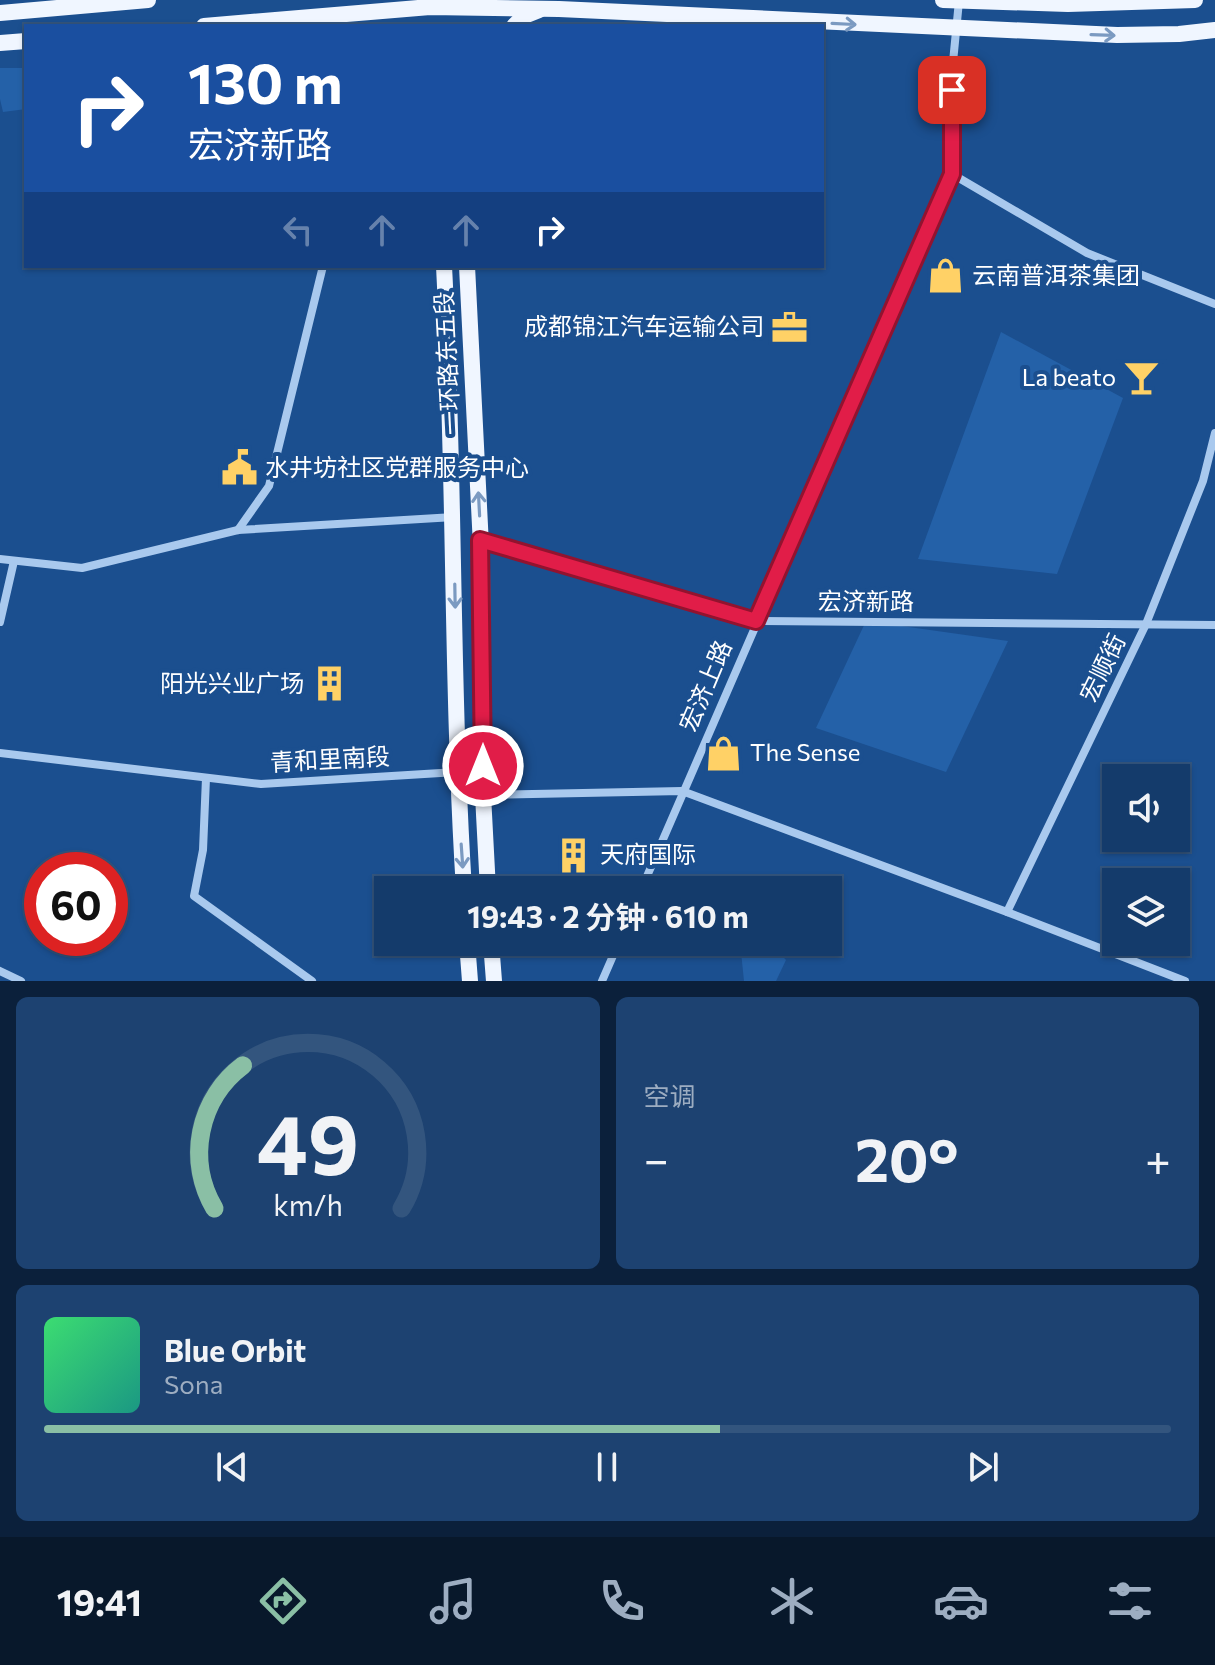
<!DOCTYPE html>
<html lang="zh">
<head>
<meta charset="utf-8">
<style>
	:root { --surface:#143b6b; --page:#1d4271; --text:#f1f3f6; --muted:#9dadc1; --line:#33557e; --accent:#8abfa5 }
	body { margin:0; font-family:Commissioner,"Noto Sans SC",sans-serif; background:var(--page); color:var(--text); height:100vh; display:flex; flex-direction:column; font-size:30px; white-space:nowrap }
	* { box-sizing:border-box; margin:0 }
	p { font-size:26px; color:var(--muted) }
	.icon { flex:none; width:44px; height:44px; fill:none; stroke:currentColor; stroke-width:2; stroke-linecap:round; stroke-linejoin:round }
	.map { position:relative; height:981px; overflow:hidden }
	.side { display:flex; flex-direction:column; gap:16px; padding:16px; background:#0b203b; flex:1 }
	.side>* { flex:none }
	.hud { position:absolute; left:24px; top:24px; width:800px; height:244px; border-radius:0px; box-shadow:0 2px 6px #0004,0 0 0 2px var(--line); background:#1a4fa0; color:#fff; overflow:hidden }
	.fabs { position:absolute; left:1102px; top:764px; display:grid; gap:16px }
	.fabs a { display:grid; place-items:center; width:88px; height:88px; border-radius:0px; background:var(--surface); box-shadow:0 2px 6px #0004,0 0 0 2px var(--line); font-size:40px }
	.speed { position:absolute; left:24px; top:852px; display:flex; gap:16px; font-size:40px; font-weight:700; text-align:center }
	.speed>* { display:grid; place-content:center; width:104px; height:104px; border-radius:50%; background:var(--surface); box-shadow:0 2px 6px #0004,0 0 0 2px var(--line); line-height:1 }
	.speed .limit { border:12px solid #d22; background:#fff; color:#111 }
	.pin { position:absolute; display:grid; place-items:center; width:68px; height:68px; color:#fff; margin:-34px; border-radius:16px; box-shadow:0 4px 12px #0006 }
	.me { position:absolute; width:88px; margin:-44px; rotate:0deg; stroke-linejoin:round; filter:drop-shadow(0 0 6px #0008) }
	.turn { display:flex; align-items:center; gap:28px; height:168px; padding:0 32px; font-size:36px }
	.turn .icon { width:104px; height:104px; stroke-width:2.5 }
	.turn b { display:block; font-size:56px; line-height:68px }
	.lanes { display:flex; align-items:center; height:76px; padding:0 32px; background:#0003; justify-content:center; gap:40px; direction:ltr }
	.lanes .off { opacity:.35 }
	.big { font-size:60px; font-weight:700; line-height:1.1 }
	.side .card { flex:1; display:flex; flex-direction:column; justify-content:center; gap:12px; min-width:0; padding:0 28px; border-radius:12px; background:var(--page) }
	.side .dial { align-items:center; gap:0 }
	.dial svg { height:208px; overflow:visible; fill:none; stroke:var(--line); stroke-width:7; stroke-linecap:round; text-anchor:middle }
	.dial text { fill:var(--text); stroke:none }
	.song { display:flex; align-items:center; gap:24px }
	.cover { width:96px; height:96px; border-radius:12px; background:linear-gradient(135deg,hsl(140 70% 55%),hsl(170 70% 35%)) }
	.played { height:8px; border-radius:4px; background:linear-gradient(90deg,var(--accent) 60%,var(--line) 60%) }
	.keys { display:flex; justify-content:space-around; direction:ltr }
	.heat { display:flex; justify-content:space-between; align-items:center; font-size:44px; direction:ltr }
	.side .tiles { flex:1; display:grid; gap:16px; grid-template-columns:1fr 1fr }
	.card:last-child { grid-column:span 2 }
	.trip { position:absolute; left:374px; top:876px; width:468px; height:80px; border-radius:0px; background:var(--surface); box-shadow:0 2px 6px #0004,0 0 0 2px var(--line); font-weight:700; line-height:80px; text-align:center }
	.dock { display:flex; height:128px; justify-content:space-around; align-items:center; background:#08182b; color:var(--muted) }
	.dock .icon { width:56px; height:56px }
	.dock .current { color:var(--accent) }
	.dock b { font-size:36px; color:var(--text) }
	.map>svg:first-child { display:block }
	.green { fill:#2461a8 }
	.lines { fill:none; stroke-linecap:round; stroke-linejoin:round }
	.minor { stroke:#a9c9ee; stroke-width:8 }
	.primary { stroke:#f0f6ff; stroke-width:16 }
	.oneway { stroke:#7b9ac1 }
	.route-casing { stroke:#92132f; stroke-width:20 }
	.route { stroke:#e11d48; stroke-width:14 }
	.labels { text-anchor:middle; stroke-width:8; stroke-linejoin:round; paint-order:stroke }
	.poi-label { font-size:24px; fill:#fff; stroke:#1b4f8f; text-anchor:start }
	.street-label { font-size:24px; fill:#fff; stroke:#1b4f8f }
</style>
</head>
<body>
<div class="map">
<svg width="1215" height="981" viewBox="0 0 1215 981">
	<rect width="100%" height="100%" fill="#1b4f8f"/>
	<!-- green -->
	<g class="green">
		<polygon points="0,68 26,68 26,109 3,112 0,99"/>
		<polygon points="1001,332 1123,398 1057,574 918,559"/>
		<polygon points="866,621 1008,641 946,772 816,728"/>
		<polygon points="740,942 769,942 786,960 776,981 744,981"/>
	</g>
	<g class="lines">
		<!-- minor -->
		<g class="minor">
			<polyline points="952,174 1087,253 1215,304"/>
			<polyline points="238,530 269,486 323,266"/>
			<polyline points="481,541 756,621 1215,625"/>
			<polyline points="0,559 82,568 238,530 454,517"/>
			<polyline points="0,622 14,561"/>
			<polyline points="0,753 261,784 457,772"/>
			<polyline points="206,778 203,850 194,896 312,981"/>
			<polyline points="484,795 682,791 1007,912 1185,981"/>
			<polyline points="641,890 952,174 953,62 959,1"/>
			<polyline points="1007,912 1146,624 1203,481 1215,433"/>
			<polyline points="0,971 21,981"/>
			<polyline points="602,981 619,942"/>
		</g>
		<!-- primary -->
		<g class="primary">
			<polyline points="943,0 1068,4 1195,0"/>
			<polyline points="0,13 148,0"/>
			<polyline points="204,26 430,7 559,9 1117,35 1179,34 1215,30"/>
			<polyline points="514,26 524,16 539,10"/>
			<polyline points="0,43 26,41"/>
			<path d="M444,266C455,474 451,682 464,890"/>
			<polyline points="467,266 482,566 483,795 488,890"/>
			<polyline points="467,942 470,981"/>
			<polyline points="491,942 494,981"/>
		</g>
	</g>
	<!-- one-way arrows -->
	<defs><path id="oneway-shaft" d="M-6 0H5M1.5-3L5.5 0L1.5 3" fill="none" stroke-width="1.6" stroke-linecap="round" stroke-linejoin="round" transform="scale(2)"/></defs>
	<g class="oneway">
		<use href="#oneway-shaft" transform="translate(844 24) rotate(3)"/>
		<use href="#oneway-shaft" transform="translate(1103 35) rotate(2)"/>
		<use href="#oneway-shaft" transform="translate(479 504) rotate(-93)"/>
		<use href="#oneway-shaft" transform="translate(455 596) rotate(89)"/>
		<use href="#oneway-shaft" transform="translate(462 856) rotate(86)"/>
	</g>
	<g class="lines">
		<defs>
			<polyline id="route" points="483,766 480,540 756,621 952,174 952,90"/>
		</defs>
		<!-- route casing -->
		<use href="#route" class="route-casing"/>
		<!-- route -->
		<use href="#route" class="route"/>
	</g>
	<!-- icons -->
	<defs>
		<symbol id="shop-bare" viewBox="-9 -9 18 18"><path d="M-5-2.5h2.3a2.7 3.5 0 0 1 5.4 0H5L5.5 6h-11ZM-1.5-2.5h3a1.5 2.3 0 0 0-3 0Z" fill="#ffd166" stroke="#1b4f8f" stroke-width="2.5" paint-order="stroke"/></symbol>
		<symbol id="office-bare" viewBox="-9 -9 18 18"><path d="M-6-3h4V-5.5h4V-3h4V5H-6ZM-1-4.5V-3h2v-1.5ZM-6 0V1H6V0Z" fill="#ffd166" stroke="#1b4f8f" stroke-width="2.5" paint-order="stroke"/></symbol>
		<symbol id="bar-bare" viewBox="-9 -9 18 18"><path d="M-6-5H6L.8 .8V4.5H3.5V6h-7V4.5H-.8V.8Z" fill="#ffd166" stroke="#1b4f8f" stroke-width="2.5" paint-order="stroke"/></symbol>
		<symbol id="civic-bare" viewBox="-9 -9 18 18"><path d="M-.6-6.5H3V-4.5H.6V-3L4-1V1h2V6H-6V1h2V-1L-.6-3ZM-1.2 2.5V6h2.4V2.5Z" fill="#ffd166" stroke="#1b4f8f" stroke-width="2.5" paint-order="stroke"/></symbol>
		<symbol id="building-bare" viewBox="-9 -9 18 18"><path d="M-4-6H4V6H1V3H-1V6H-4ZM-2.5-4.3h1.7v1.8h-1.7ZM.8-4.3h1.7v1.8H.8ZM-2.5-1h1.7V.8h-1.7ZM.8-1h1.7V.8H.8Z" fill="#ffd166" stroke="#1b4f8f" stroke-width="2.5" paint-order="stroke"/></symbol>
	</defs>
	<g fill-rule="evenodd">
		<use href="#shop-bare" x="920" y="250" width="51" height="51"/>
		<use href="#office-bare" x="764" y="302" width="51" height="51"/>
		<use href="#bar-bare" x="1116" y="352" width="51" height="51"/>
		<use href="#civic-bare" x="214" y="442" width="51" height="51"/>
		<use href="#building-bare" x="304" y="658" width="51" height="51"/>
		<use href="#shop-bare" x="698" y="728" width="51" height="51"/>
		<use href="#building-bare" x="548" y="830" width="51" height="51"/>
	</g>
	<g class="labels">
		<!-- poi labels -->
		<g class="poi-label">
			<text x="972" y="284">云南普洱茶集团</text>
			<text x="764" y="335" text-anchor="end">成都锦江汽车运输公司</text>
			<text x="1116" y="386" text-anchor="end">La beato</text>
			<text x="265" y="476">水井坊社区党群服务中心</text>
			<text x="304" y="692" text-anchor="end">阳光兴业广场</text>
			<text x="750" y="761">The Sense</text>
			<text x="600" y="863">天府国际</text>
		</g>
		<!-- street labels -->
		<g class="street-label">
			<text transform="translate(448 363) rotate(-93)" y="8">一环路东五段</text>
			<text x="866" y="610">宏济新路</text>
			<text transform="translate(1103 668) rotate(-64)" y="8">宏顺街</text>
			<text transform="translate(706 686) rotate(-67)" y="8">宏济上路</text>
			<text transform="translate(330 760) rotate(-3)" y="8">青和里南段</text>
		</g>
	</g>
</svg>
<div class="fabs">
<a><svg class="icon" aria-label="sound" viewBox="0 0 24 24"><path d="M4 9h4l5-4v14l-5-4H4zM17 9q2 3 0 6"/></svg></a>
<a><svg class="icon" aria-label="layers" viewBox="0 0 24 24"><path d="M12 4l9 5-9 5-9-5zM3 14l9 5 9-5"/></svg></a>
</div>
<div class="speed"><div class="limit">60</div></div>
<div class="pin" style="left:952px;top:90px;background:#d93025"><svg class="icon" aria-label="arrive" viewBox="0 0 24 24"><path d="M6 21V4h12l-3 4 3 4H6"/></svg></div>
<svg class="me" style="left:483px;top:766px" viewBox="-20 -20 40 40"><circle r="17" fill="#e11d48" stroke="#fff" stroke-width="3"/><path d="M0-11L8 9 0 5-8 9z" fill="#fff"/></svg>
<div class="trip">19:43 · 2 分钟 · 610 m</div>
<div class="hud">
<div class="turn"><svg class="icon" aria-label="right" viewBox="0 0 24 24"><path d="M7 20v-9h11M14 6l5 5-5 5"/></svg><div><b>130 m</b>宏济新路</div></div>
<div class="lanes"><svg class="icon off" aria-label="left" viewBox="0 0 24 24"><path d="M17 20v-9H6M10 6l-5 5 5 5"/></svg><svg class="icon off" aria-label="ahead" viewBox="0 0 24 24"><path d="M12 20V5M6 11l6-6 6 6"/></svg><svg class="icon off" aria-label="ahead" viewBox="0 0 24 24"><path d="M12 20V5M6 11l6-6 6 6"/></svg><svg class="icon" aria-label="right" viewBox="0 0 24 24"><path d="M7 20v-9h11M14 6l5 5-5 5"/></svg></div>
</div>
</div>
<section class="side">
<div class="tiles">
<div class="card dial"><svg viewBox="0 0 100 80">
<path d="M14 69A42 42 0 1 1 86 69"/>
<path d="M14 69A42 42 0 0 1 25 14" stroke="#8abfa5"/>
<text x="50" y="56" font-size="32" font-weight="700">49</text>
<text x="50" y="72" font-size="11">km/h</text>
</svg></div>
<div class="card"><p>空调</p>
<div class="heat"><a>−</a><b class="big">20°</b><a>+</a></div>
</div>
<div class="card">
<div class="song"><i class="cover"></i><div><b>Blue Orbit</b><p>Sona</p></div></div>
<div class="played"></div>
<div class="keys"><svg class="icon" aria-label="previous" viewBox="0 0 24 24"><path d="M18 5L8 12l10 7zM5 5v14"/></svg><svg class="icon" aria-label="pause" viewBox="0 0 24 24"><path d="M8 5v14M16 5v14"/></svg><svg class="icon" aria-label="next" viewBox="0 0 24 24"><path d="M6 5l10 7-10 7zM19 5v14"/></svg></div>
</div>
</div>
</section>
<nav class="dock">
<b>19:41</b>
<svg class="icon current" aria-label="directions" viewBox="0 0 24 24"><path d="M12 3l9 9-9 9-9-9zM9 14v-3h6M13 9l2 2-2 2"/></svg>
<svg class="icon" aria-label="music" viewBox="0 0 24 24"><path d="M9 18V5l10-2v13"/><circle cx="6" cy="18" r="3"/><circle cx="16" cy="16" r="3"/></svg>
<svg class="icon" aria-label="phone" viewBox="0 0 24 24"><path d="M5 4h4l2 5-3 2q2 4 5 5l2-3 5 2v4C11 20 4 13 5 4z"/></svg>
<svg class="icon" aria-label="climate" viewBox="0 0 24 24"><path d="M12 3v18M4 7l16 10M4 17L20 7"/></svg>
<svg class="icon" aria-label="car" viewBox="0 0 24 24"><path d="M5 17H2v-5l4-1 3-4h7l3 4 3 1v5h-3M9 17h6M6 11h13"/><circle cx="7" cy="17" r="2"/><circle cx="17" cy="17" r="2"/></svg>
<svg class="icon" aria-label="filters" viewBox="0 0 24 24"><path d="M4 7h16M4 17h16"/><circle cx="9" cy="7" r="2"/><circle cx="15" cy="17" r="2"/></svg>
</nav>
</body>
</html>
